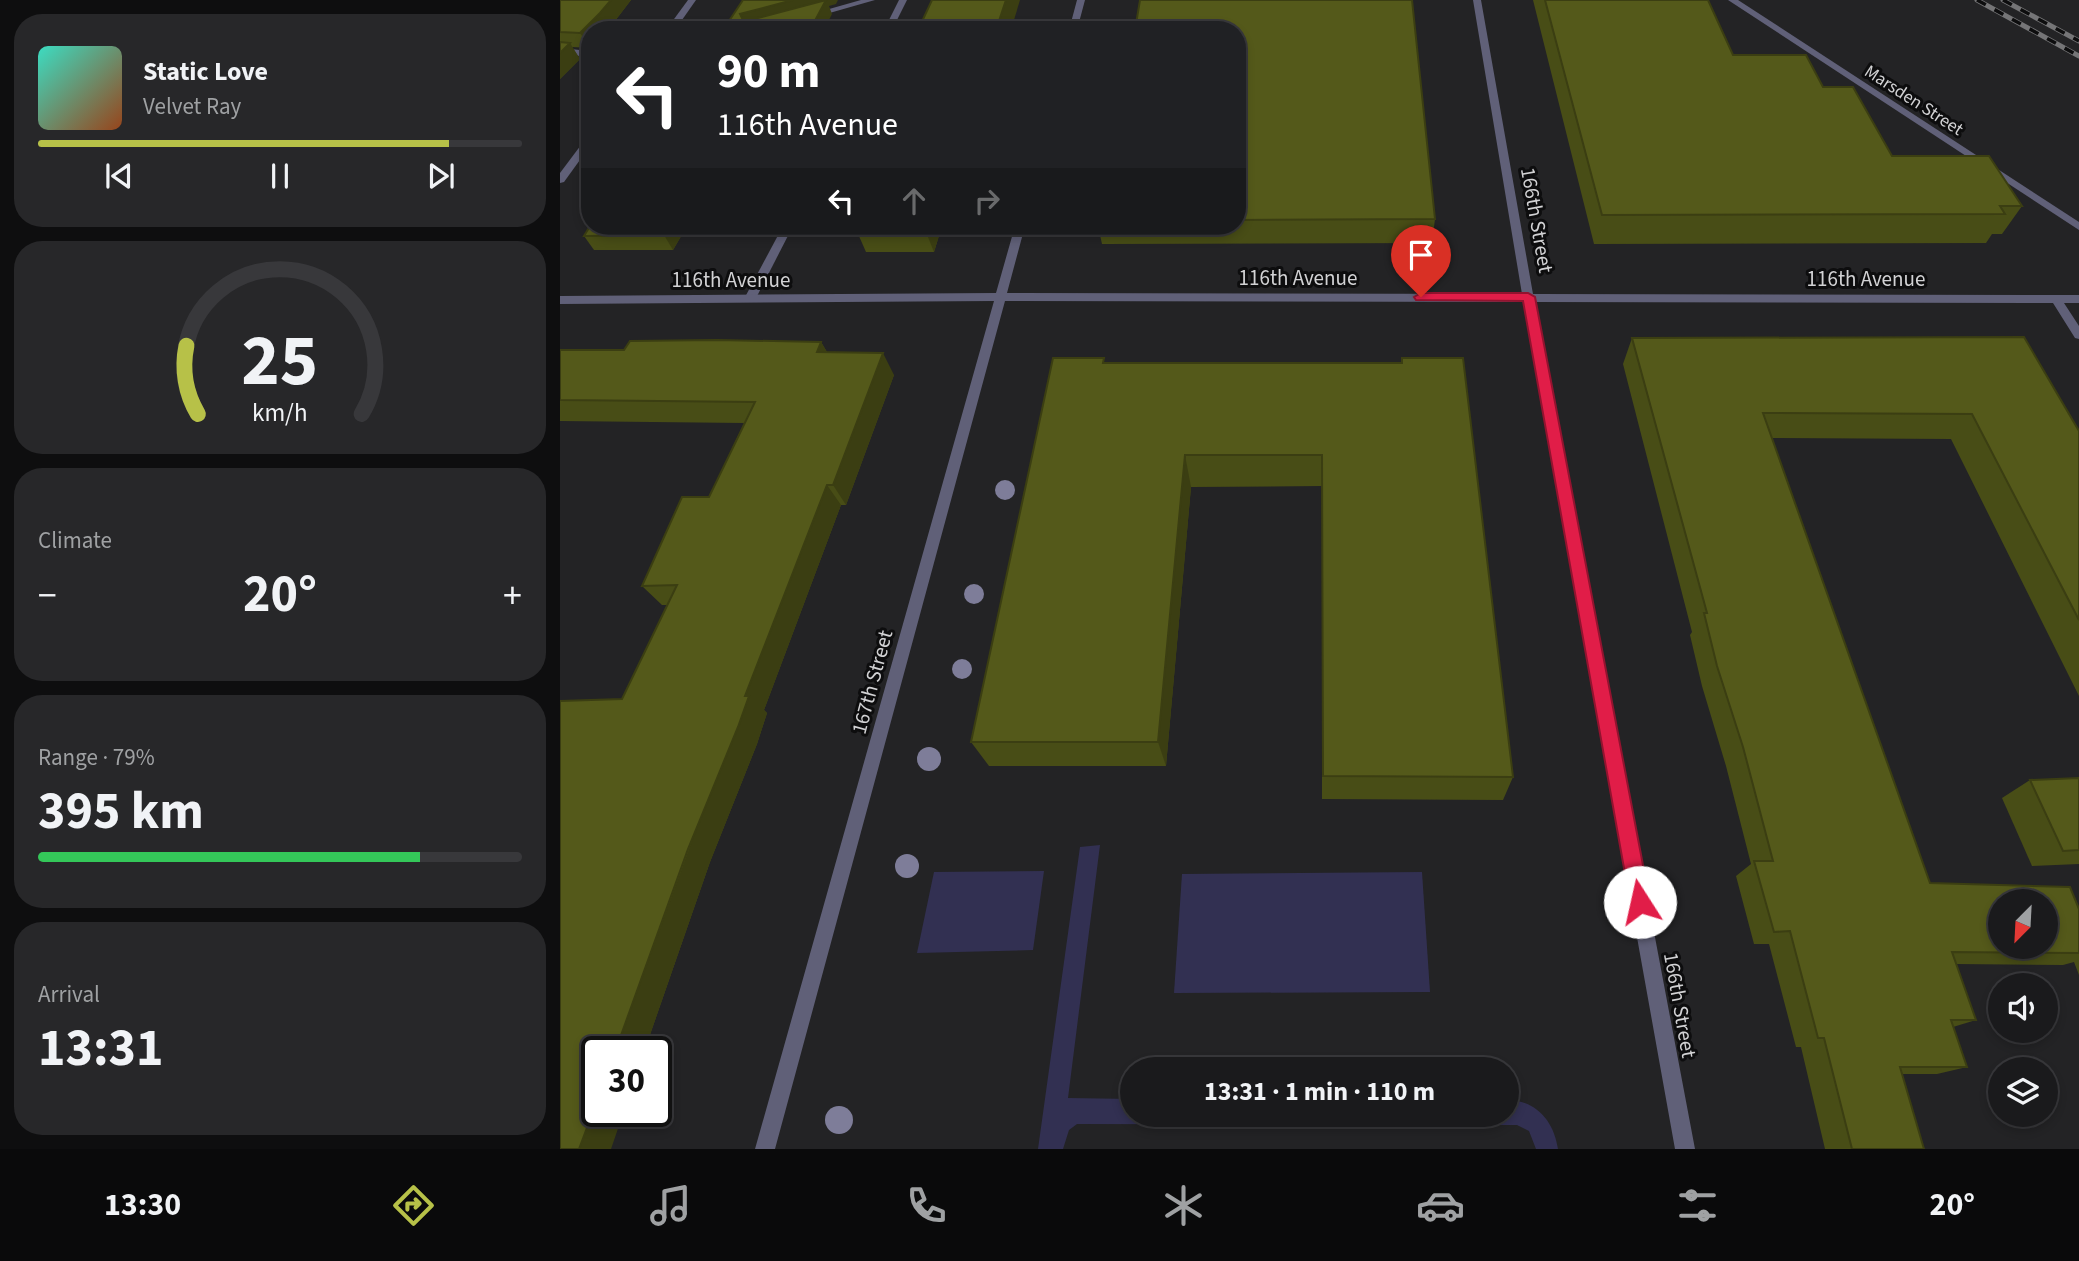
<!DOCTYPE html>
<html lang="en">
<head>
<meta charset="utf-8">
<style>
	:root { --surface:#1a1a1c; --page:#272729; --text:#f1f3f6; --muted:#9fa1a3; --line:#38383b; --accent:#b7c148 }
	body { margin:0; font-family:"Source Sans 3",sans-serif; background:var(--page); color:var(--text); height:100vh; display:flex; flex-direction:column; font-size:26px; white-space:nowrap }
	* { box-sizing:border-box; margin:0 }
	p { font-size:23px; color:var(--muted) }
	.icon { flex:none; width:38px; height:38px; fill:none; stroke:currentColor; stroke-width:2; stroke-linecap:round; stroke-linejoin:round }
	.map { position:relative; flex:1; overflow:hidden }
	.panel { display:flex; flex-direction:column; gap:14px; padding:14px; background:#0e0e0f; width:560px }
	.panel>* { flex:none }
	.hud { position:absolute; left:21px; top:21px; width:665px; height:214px; border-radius:28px; box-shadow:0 4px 10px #0003,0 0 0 2px var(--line); background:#202124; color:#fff; overflow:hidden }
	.needle { width:46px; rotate:204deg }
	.tools { position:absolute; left:1428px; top:889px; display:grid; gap:14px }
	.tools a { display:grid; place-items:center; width:70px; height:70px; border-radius:50%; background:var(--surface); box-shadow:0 4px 10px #0003,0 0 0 2px var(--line); font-size:35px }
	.speed { position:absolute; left:21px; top:1036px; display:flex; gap:14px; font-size:35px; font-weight:700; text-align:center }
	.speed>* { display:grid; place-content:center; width:91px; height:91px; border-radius:50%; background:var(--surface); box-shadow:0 4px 10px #0003,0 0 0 2px var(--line); line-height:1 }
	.speed .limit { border:4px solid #111; border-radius:10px; background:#fff; color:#111 }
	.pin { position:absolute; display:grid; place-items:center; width:60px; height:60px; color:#fff; margin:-72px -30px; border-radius:50% 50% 50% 0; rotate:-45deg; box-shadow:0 0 7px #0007 }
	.pin .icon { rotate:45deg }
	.me { position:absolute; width:77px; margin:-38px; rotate:350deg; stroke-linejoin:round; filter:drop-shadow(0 0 5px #0008) }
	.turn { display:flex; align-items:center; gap:24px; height:147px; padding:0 21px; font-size:32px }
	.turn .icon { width:91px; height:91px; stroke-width:2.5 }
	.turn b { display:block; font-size:49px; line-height:60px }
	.lanes { display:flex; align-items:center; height:66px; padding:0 21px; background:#0003; justify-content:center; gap:35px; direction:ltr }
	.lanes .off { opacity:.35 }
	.big { font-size:52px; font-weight:700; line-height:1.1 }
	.panel .card { flex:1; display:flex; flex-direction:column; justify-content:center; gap:10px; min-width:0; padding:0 24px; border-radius:28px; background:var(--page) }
	.panel .dial { align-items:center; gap:0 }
	.dial svg { height:182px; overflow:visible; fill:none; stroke:var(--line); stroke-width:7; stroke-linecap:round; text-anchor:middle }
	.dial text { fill:var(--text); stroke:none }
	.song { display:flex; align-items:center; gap:21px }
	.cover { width:84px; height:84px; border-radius:10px; background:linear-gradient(135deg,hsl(170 70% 55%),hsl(20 70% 35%)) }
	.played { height:7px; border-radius:4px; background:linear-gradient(90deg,var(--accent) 85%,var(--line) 85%) }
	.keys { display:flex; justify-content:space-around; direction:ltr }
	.heat { display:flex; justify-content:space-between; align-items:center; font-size:38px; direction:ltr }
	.charge { height:10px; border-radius:5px; background:linear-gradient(90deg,#34c759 79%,var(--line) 0) }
	.trip { position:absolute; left:560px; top:1057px; width:399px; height:70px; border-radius:35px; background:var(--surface); box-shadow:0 4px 10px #0003,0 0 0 2px var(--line); font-weight:700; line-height:70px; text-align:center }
	.dock { display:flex; height:112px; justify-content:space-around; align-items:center; background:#0a0a0b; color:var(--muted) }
	.dock .icon { width:49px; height:49px }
	.dock .active { color:var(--accent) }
	.dock b { font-size:32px; color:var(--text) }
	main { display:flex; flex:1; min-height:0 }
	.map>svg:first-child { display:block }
	.green { fill:#323052 }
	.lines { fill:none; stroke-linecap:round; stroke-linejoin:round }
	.lane { fill:#606078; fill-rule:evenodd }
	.street { fill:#606078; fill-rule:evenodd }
	.rail-casing { stroke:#757577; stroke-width:5 }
	.rail { stroke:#0d0d0e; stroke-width:3.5; stroke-dasharray:10; stroke-linecap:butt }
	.tree { fill:#7e7d99 }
	.wall { fill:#484d16 }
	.shaded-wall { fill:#3b3e12 }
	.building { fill:#54591a; stroke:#3b3e12; stroke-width:2; fill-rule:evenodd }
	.route { fill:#e11d48; stroke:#92132f; stroke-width:2 }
	.labels { text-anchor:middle; stroke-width:6; stroke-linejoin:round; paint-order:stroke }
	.far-street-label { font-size:18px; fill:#d2d2d4; stroke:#0d0d0e }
	.street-label { font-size:21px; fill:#d2d2d4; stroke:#0d0d0e }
</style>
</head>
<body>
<main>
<section class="panel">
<div class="card">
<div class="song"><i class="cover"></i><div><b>Static Love</b><p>Velvet Ray</p></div></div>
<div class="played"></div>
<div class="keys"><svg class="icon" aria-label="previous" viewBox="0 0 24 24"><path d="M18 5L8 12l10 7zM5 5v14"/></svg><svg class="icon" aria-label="pause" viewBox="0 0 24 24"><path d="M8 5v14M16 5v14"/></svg><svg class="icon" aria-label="next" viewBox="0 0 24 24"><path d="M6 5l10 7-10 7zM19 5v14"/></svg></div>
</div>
<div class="card dial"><svg viewBox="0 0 100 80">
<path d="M14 69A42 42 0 1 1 86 69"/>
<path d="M14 69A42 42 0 0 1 9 39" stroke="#b7c148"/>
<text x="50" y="56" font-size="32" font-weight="700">25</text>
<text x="50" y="72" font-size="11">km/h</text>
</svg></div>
<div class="card"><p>Climate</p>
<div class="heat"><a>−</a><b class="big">20°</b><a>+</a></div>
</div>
<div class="card"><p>Range · 79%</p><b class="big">395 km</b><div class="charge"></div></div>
<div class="card"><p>Arrival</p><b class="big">13:31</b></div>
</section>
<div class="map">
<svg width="1519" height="1149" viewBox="0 0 1519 1149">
	<rect width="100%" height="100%" fill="#232325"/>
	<!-- green -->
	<g class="green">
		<path d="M540,845L508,1098L572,1099V1115H947V1100C976,1100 994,1121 998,1149H976L969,1131L957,1125L517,1124L509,1130L503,1149H478L520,847Z"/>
		<polygon points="484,871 473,950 357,953 374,872"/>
		<polygon points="862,872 870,992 614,993 622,874"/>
	</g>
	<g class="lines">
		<!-- lane -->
		<g class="lane">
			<polygon points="301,0 315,0 252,18 248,15"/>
			<polygon points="339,0 347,0 332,30 324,30"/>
			<polygon points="0,48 30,51 30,57 0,54"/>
			<polygon points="223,226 233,226 194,302 186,302 184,299"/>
		</g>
		<!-- street -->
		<g class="street">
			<polygon points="128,0 136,0 115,30 106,30"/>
			<polygon points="517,0 525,0 517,30 509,30"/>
			<polygon points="913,0 921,0 973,294 1519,295 1519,303 1504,303 1519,326 1519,339 1515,338 1493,303 975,302 1135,1149 1115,1149 963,302 445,301 215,1149 195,1149 434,301 0,304 0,296 436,293 455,226 465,226 447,293 962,294"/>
			<polygon points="1168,0 1178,0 1519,222 1519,230"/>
			<polygon points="30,136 30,146 4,182 0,183 0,173 27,137"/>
		</g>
		<defs>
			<g id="rail">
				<polyline points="1417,0 1519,56"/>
				<polyline points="1443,0 1519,41"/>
			</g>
		</defs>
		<!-- rail casing -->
		<use href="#rail" class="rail-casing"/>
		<!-- rail -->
		<use href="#rail" class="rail"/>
	</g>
	<!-- trees -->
	<g class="tree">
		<circle cx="445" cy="490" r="10"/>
		<circle cx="414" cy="594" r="10"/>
		<circle cx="402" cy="669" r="10"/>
		<circle cx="369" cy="759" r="12"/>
		<circle cx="347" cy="866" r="12"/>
		<circle cx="279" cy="1120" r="14"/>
	</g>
	<!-- wall -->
	<g class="wall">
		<polygon points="0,0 71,0 48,30 30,30 30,48 12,47 20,59 0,79"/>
		<polygon points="973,0 1148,0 1173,55 1263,87 1332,156 1462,206 1442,234 1432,234 1426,243 1034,244"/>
		<polygon points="677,30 875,219 872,243 542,244 538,226 677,226"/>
		<polygon points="30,226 127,226 113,250 34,250 24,236"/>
		<polygon points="382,226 374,252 306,252 295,227"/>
		<polygon points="1072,338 1519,431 1519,696 1391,439 1212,438 1370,883 1519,909 1519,975 1514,962 1503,965 1396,964 1416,1020 1393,1027 1407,1067 1377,1074 1342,1074 1364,1149 1265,1149 1241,1047 1236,1047 1209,944 1194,944 1176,876 1191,864 1166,766 1142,686 1130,635 1132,632 1063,364"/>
		<polygon points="261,342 267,352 334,375 286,505 281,505 204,710 207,713 197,744 150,862 84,1052 37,1052 62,699 107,605 102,605 82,586 149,497 184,423 0,421 0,350 64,350"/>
		<polygon points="842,358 953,777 943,800 762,799 762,486 631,487 606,766 429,766 411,742 545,363 841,363"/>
		<polygon points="1519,778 1519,864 1472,866 1442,798 1470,780"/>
	</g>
	<!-- shaded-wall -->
	<g class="shaded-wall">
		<polygon points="51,0 71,0 48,30 30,30 30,48 20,33"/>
		<polygon points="233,0 278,0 276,4 269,6 272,14 264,30 187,29 180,14"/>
		<polygon points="446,0 460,0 451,30 436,30"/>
		<polygon points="10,43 20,59 0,79 0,53"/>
		<polygon points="109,226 127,226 113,250 104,235"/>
		<polygon points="365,226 382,226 374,252 364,227"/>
		<polygon points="261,342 274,364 257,352"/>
		<polygon points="323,353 334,375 286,505 273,485"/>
		<polygon points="625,455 631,487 606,766 598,742"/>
		<polygon points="267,485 281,505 204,710 207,713 197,744 150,862 84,1052 55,1052 185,696"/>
		<polygon points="37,1101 37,1111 64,1111 51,1149 19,1149"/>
	</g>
	<!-- building -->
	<g class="building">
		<polygon points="0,0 51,0 40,13 20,33 0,32"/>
		<polygon points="183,0 233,0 180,14 182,18 198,18 266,0 250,30 163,30"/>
		<polygon points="372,0 446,0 436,30 358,30"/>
		<polygon points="580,0 852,0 875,219 677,220 677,30 575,30"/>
		<polygon points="985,0 1148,0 1173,55 1246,55 1263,87 1293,87 1332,156 1429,156 1462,206 1440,206 1445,214 1042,215"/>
		<polygon points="0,42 10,43 0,53"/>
		<polygon points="30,226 109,226 104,235 24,236"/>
		<polygon points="296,226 365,226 364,227 295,227"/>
		<path d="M1464,337L1519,431V620L1412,414L1203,413L1370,883L1510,887L1519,909V953L1392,952L1416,1020H1391L1407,1067H1340L1364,1149H1292L1264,1038H1258L1230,931L1214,932L1194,861H1213L1183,747L1157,666L1144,613H1147L1072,338ZM1440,901H1486V947H1440Z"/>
		<polygon points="157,340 261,342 257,352 323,353 273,485 267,485 185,696 189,696 178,727 128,849 55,1052 37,1052 37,1101 19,1149 0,1149 0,701 62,699 117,585 82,586 122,497 149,497 195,402 0,400 0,350 64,350 70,341"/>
		<polygon points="493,358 544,358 543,363 842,363 842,358 903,358 953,777 763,776 762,455 625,455 598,742 411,742"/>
		<polygon points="1519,778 1519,850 1503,851 1470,780"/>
	</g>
	<!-- route -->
	<polygon class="route" points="861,293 968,293 975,297 1090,902 1087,909 1080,912 1073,909 1070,902 963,301 856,300 854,297"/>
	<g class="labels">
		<!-- far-street labels -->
		<g class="far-street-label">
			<text transform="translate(1354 100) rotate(33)" y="6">Marsden Street</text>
		</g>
		<!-- street labels -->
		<g class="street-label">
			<text transform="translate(977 220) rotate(80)" y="7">166th Street</text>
			<text x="738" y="285">116th Avenue</text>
			<text x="1306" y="286">116th Avenue</text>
			<text x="171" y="287">116th Avenue</text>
			<text transform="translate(312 682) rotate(-75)" y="7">167th Street</text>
			<text transform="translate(1120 1005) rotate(80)" y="7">166th Street</text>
		</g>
	</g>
</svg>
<div class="tools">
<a><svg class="needle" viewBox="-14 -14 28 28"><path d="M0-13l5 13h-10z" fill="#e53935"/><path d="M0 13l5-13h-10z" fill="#9fa1a3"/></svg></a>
<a><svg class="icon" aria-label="sound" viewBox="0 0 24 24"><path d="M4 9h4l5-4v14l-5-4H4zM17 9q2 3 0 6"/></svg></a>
<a><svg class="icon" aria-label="layers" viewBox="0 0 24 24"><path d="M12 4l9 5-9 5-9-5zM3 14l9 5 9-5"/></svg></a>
</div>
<div class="speed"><div class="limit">30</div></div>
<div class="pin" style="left:861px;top:297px;background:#d93025"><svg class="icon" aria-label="arrive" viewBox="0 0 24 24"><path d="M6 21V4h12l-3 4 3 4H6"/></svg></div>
<svg class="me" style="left:1080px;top:902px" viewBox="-20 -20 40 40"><circle r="19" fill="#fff"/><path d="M0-13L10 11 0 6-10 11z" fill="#e11d48"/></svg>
<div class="trip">13:31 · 1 min · 110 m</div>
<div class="hud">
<div class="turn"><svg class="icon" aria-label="left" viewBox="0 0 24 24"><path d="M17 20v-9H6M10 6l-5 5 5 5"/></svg><div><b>90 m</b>116th Avenue</div></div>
<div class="lanes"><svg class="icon" aria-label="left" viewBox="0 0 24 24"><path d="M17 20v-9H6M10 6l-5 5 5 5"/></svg><svg class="icon off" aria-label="ahead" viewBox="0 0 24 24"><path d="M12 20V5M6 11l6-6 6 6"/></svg><svg class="icon off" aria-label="right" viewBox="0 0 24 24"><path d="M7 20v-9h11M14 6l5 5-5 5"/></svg></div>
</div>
</div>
</main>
<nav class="dock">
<b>13:30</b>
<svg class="icon active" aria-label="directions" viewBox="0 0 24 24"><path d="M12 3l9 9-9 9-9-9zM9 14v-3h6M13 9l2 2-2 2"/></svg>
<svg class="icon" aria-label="music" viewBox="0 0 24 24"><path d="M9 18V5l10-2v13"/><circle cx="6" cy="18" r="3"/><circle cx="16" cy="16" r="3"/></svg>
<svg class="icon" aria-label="phone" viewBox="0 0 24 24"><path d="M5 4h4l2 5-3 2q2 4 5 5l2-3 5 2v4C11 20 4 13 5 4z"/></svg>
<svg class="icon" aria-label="climate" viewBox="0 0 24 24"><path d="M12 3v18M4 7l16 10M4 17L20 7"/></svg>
<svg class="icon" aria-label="car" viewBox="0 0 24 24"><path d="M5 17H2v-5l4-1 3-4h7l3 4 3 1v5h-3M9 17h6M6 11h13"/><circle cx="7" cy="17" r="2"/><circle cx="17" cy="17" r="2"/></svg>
<svg class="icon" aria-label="filters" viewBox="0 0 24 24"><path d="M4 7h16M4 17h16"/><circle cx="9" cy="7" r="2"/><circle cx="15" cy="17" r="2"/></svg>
<b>20°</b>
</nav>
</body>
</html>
